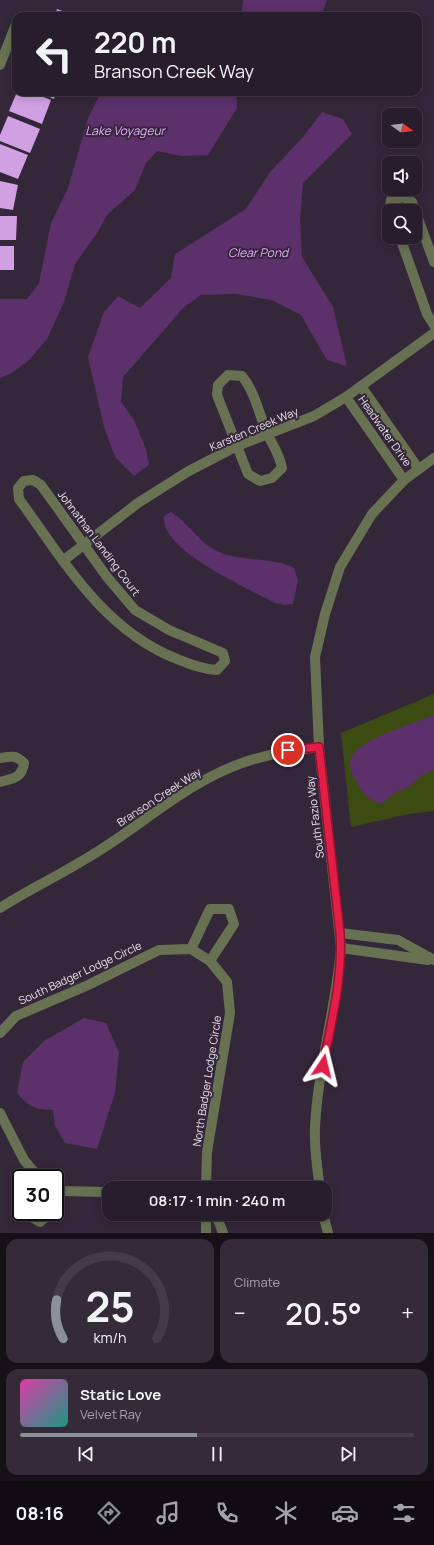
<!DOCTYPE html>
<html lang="en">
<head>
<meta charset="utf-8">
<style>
	:root { --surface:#281d2c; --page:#342a38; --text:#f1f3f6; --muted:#a5a2a9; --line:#443b48; --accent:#8c9099 }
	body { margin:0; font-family:Manrope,sans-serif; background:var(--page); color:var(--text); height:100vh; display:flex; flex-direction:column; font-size:15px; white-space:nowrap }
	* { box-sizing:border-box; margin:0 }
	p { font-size:13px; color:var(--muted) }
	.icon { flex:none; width:22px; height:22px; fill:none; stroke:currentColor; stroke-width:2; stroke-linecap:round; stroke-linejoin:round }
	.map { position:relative; height:1233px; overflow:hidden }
	.panel { display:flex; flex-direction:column; gap:6px; padding:6px; background:#161018; flex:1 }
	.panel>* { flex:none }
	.top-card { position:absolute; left:12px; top:12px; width:410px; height:84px; border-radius:12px; box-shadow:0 2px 10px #0003,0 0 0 1px var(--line); background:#281d2c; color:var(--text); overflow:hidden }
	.needle { width:26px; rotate:104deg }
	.tools { position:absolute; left:382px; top:108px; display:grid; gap:8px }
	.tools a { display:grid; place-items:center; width:40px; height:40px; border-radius:8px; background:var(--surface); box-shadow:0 2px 10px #0003,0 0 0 1px var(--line); font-size:20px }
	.speed { position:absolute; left:12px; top:1169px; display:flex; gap:8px; font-size:20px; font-weight:700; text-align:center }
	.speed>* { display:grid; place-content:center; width:52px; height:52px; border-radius:50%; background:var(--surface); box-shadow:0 2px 10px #0003,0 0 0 1px var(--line); line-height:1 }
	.speed .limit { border:2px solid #111; border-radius:6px; background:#fff; color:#111 }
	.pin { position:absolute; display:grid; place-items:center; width:34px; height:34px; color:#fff; margin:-17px; border:2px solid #fff; border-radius:50%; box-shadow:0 1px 4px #0007 }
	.me { position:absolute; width:44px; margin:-22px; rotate:10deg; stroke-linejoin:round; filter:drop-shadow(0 0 3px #0008) }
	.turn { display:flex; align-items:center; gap:14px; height:84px; padding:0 16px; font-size:18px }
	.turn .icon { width:52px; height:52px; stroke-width:2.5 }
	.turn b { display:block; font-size:28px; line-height:34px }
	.big { font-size:30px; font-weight:600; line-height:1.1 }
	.panel .card { flex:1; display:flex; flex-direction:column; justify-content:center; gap:6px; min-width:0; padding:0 14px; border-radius:12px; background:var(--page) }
	.panel .dial { align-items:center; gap:0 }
	.dial svg { height:104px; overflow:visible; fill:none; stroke:var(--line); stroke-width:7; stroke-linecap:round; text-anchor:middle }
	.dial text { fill:var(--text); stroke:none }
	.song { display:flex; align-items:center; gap:12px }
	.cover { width:48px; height:48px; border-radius:6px; background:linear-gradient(135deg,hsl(320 70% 55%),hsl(170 70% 35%)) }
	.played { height:4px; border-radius:2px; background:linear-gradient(90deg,var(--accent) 45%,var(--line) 45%) }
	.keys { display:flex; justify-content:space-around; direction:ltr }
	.heat { display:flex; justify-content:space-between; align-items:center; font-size:22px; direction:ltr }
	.panel .tiles { flex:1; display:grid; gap:6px; grid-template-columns:1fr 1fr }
	.card:last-child { grid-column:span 2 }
	.trip { position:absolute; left:102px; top:1181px; width:230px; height:40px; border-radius:12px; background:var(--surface); box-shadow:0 2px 10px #0003,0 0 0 1px var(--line); font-weight:600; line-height:40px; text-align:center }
	.tabs { display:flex; height:64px; justify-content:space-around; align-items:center; background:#100c12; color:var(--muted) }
	.tabs .icon { width:28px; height:28px }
	.tabs .on { color:var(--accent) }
	.tabs b { font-size:18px; color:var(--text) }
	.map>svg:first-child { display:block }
	.green { fill:#3b4b11 }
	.water { fill:#5c306b }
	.building { fill:#d1a0e3 }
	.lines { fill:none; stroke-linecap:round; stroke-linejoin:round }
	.minor { stroke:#687253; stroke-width:10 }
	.route-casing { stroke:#92132f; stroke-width:10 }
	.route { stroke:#e11d48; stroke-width:7 }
	.labels { text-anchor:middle; stroke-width:4; stroke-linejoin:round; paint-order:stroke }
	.street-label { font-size:11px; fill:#e8deeb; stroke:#35273a }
	.water-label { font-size:12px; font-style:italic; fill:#e8a7ff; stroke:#35273a }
</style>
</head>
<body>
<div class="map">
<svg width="434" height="1233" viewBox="0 0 434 1233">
	<rect width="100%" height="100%" fill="#35273a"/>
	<!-- green -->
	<polygon class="green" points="434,694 434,811 409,814 351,827 341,733"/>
	<!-- water -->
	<g class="water">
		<polygon points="243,0 327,0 321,16 260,16 242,11"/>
		<polygon points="101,92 236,92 237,108 208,155 182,156 157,151 146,163 135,190 107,215 97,233 75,264 64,302 47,339 28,361 10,374 0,378 0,299 27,299 39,283 51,223 68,188 88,118"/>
		<polygon points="322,112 343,119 352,134 303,183 300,219 302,257 333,307 347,366 327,360 301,315 272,300 236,294 201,295 184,307 123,377 121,402 134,420 146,449 149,465 134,476 115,457 104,427 88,357 104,312 118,296 140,308 171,278 175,254 246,209 270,172 303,137"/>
		<path d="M171,512C187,522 197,539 213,549C236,563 273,556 294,568L298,580L293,604L285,605L275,603C250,589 159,550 164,516Z"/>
		<path d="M434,715V770L422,775L407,788L394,793L382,804C370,802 361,792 356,781C352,774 348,765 351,758C358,739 415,723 434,715Z"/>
		<path d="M84,1018L106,1023L119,1052L115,1093L97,1149L65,1143L55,1126L53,1110C34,1109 29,1107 17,1093L23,1062L44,1041Z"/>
	</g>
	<!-- building -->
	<g class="building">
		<polygon points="57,9 76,16 55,16"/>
		<polygon points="17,92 31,92 51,100 42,124 9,111"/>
		<polygon points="38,92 56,92 54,99"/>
		<polygon points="8,116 40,129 30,153 0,141 0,135"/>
		<polygon points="0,144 28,155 18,179 0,172"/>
		<polygon points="0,181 18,185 13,210 0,208"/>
		<polygon points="0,216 17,216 16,240 0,240"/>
		<rect x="0" y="246" width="14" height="24"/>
	</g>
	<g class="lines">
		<!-- minor -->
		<g class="minor">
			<polyline points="0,65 16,24"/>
			<polyline points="390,211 391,200 404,197 412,202 434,262"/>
			<polyline points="400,237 427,314 434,325"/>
			<path d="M228,375L242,376C255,392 259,414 267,433C273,446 279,453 282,468L272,478L260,481L248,474L217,395L218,385Z"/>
			<polyline points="361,386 418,468"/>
			<polyline points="346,397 404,480"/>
			<path d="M33,480L41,485L107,577L135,610L169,630L223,653L225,661L217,670C202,669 190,664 177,659C103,630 64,561 19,499L18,488L24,481Z"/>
			<polyline points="64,560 138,503 187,472 237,446 314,416 346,397 434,333"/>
			<path d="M0,758C11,756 16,755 24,763C22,778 13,779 0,782"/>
			<path d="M0,908C28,890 58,876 87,858C139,828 185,783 242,763C267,754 293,750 319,747"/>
			<polyline points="340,933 398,940 434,960"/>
			<polyline points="341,948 428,960"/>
			<polyline points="191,949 210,909 229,909 234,924 210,961"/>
			<polyline points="0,1033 16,1016 86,986 159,950 191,949 210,961 227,982 230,1013 207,1152 206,1188"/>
			<polyline points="0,1113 24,1160 39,1178"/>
			<polyline points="55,1188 60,1191 109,1192"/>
			<path d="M320,1188C317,1168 314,1147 315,1127C318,1067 336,1008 341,948L319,747L315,657L325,614L340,567L372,514L404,480L434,458"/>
			<polyline points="55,1204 60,1191"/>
			<polyline points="27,1212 28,1215 40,1222 52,1212"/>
			<polyline points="206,1214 206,1233"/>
			<polyline points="216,1214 223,1233"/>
			<polyline points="323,1214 328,1233"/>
		</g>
	</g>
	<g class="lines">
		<defs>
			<path id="route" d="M288,750L319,747L340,933C343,978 331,1023 323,1066"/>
		</defs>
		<!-- route casing -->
		<use href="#route" class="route-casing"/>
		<!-- route -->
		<use href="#route" class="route"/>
	</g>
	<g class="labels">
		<!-- street labels -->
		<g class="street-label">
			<text transform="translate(254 429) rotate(-23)" y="4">Karsten Creek Way</text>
			<text transform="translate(385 431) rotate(55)" y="4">Headwater Drive</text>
			<text transform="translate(99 543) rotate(53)" y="4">Johnathan Landing Court</text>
			<text transform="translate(159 797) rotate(-33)" y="4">Branson Creek Way</text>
			<text transform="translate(315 817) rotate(-97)" y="4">South Fazio Way</text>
			<text transform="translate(80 973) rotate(-25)" y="4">South Badger Lodge Circle</text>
			<text transform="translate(207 1081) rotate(-81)" y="4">North Badger Lodge Circle</text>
		</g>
		<!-- water labels -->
		<g class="water-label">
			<text x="125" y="135">Lake Voyageur</text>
			<text x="258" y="257">Clear Pond</text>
		</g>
	</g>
</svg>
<div class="tools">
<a><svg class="needle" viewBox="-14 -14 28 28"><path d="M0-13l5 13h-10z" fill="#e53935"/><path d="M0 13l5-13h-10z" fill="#a5a2a9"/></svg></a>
<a><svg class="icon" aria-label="sound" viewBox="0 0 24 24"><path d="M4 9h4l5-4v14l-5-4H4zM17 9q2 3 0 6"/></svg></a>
<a><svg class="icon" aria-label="search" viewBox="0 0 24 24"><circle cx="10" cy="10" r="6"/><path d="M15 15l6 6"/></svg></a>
</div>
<div class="speed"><div class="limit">30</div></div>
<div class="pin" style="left:288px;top:750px;background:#d93025"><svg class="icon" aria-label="arrive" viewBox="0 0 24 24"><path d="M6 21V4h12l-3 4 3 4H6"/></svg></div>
<svg class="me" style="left:323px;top:1066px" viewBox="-20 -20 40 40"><path d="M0-17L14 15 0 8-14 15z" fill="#e11d48" stroke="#fff" stroke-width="4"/></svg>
<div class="trip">08:17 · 1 min · 240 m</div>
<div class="top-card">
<div class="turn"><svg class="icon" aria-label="left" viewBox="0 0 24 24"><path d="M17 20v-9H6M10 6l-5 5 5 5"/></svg><div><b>220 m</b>Branson Creek Way</div></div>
</div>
</div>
<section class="panel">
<div class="tiles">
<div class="card dial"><svg viewBox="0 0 100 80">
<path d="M14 69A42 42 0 1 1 86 69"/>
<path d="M14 69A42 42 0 0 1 9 39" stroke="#8c9099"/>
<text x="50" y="56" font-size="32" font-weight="700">25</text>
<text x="50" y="72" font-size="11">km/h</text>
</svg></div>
<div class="card"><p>Climate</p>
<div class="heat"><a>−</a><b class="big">20.5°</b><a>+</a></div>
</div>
<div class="card">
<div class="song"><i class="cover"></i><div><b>Static Love</b><p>Velvet Ray</p></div></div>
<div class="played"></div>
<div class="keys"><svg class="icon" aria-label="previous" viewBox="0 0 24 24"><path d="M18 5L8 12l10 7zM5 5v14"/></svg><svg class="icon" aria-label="pause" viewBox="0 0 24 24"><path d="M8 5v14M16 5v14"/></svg><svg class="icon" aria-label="next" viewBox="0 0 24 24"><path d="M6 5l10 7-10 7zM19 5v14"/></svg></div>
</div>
</div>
</section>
<nav class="tabs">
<b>08:16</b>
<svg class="icon on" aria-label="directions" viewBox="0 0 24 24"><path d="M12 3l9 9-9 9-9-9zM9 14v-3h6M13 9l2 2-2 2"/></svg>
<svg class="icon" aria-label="music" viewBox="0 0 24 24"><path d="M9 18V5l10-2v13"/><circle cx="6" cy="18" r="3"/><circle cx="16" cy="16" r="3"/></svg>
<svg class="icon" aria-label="phone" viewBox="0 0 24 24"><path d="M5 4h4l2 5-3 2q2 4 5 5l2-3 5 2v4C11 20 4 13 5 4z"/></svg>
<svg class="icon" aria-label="climate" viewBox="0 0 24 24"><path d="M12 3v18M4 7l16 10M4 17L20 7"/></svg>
<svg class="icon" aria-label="car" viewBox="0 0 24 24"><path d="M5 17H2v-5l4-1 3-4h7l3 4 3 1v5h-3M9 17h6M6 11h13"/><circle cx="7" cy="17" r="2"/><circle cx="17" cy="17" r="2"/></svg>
<svg class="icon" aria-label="filters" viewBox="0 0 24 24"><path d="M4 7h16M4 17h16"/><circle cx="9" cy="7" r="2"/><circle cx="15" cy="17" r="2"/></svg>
</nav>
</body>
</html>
